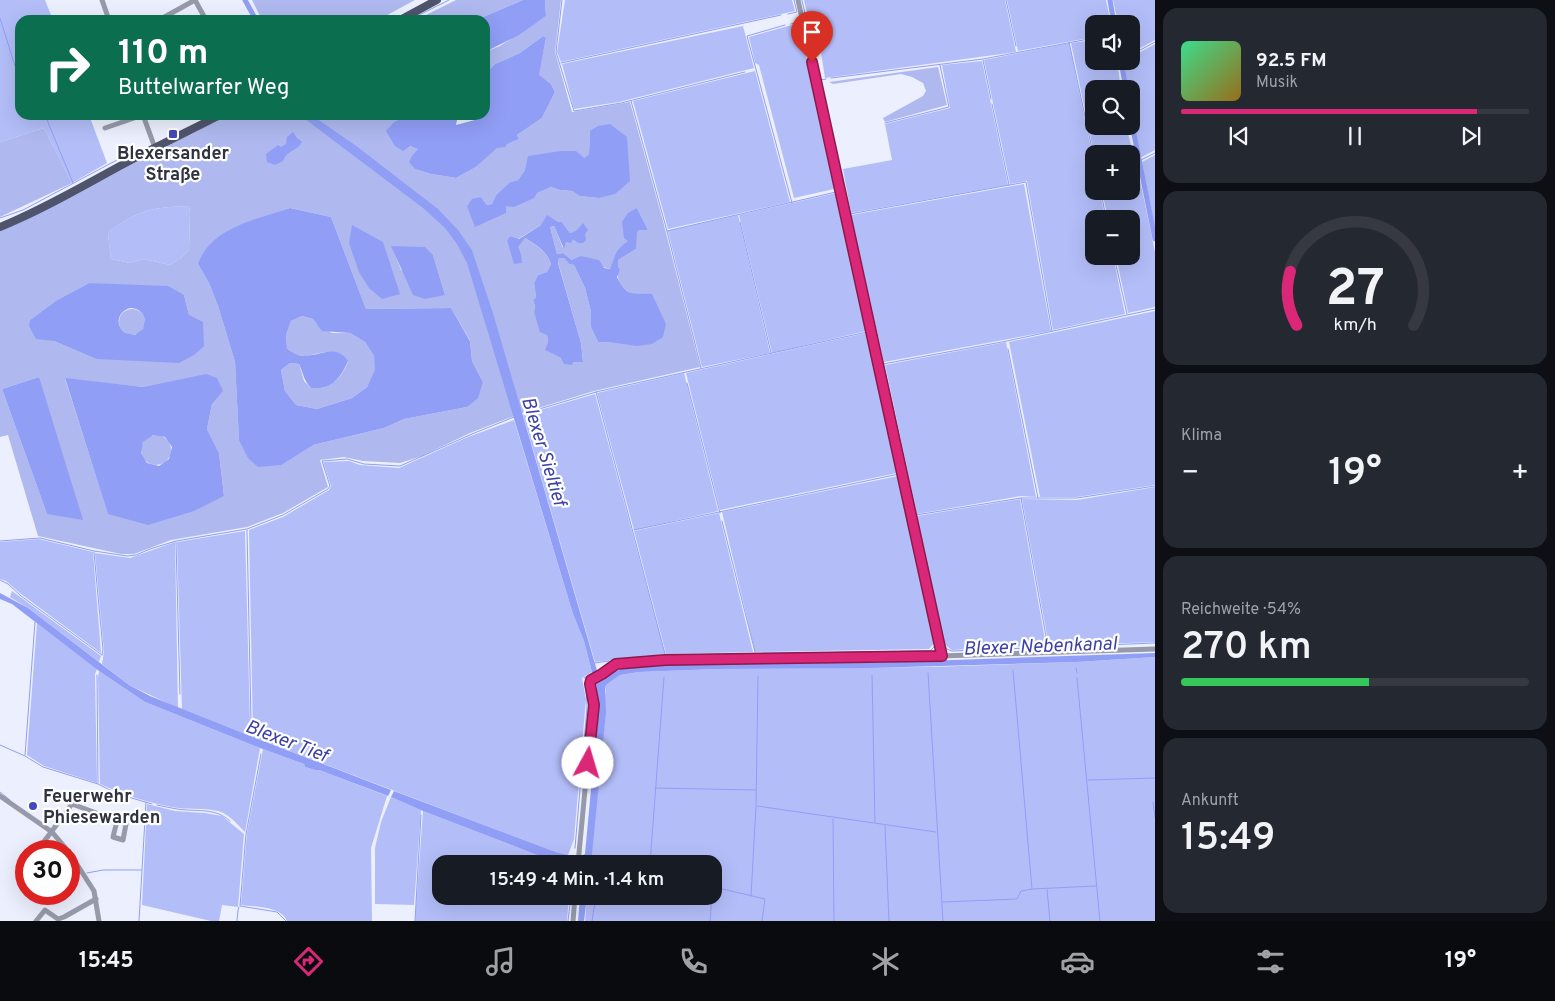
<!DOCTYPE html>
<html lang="de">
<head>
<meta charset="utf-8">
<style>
	:root { --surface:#171b24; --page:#242831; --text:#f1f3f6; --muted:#9ea1a6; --line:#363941; --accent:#db2777 }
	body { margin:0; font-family:Overpass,sans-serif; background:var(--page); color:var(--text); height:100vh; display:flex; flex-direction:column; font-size:19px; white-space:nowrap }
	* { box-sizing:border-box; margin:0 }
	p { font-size:16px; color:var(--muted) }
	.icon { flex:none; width:28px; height:28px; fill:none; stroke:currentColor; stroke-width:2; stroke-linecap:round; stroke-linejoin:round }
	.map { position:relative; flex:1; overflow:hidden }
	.side { display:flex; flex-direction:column; gap:8px; padding:8px; background:#0d0f14; width:400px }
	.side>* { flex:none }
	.guide { position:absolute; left:15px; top:15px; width:475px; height:105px; border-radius:15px; box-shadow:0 5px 20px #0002; background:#0b6e4f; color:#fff; overflow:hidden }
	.buttons { position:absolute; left:1085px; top:15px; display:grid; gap:10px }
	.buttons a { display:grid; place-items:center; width:55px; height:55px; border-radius:10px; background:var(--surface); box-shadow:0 5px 20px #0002; font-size:25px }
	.speed { position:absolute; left:15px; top:840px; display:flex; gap:10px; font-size:25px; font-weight:700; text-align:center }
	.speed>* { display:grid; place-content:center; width:65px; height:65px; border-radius:50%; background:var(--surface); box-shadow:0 5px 20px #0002; line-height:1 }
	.speed .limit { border:8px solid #d22; background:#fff; color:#111 }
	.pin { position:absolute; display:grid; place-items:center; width:42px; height:42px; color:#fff; margin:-51px -21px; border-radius:50% 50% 50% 0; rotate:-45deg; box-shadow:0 0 5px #0007 }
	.pin .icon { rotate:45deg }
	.me { position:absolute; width:55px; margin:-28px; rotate:6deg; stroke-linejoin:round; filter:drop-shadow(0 0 4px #0008) }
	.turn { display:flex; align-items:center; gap:18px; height:105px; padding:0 20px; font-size:22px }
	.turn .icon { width:65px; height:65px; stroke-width:2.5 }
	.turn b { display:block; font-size:35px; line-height:42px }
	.big { font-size:38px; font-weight:600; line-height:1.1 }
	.side .card { flex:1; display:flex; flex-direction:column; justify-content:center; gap:8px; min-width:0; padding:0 18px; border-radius:15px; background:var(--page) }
	.side .dial { align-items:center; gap:0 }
	.dial svg { height:130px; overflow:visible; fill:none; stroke:var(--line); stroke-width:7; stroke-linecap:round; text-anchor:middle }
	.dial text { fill:var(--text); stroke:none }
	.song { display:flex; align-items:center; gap:15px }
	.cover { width:60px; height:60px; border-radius:8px; background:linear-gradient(135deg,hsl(150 70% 55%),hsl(40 70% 35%)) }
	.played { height:5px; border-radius:2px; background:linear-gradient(90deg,var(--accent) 85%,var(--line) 85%) }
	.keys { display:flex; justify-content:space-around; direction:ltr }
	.heat { display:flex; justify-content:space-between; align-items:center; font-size:28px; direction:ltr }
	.charge { height:8px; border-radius:4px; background:linear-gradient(90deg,#34c759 54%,var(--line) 0) }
	.trip { position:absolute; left:432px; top:855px; width:290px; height:50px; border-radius:15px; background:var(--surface); box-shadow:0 5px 20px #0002; font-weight:600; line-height:50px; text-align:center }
	.menu { display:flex; height:80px; justify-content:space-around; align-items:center; background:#090b0e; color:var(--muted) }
	.menu .icon { width:35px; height:35px }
	.menu .on { color:var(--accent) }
	.menu b { font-size:22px; color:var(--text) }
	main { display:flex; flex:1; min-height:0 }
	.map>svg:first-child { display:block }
	.green { fill:#b3bef9 }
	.forest { fill:#afb9ef; fill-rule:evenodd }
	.water { fill:#919ef6; fill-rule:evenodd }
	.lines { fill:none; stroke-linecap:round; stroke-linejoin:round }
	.stream { stroke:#919ef6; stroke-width:1 }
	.canal { stroke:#919ef6; stroke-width:5 }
	.street { stroke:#969aa9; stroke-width:5 }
	.primary { stroke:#4f546d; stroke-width:8 }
	.route-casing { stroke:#8e194d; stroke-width:12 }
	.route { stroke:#db2777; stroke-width:9 }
	.poi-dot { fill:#4547bc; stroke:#fff; stroke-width:2 }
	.labels { text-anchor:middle; stroke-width:4.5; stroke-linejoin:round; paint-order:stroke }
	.poi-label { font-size:18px; font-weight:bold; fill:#2f3240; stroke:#fff }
	.water-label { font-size:19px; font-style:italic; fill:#3d40a5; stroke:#fff }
</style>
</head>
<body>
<main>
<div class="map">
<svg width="1155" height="921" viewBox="0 0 1155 921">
	<rect width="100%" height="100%" fill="#eceffd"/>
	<!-- green -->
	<g class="green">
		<polygon points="0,0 45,0 53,20 20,20 20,115 89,115 107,163 72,183 44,128 0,142"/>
		<polygon points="565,0 792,0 795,11 561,62 557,52"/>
		<polygon points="804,0 1005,0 1016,52 825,78 819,39 806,9"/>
		<polygon points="1007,0 1106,0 1111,24 1094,24 1094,37 1018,51"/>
		<polygon points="1113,0 1155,0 1155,40 1131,53 1131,24 1118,24"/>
		<polygon points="799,23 834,189 794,198 759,65 755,63 749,37"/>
		<polygon points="743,26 754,68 619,102 574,109 562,64"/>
		<polygon points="1094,40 1094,61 1117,61 1121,89 1094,89 1094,126 1126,126 1139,175 1155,252 1155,307 1128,313 1116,256 1131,256 1131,219 1108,219 1102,191 1131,191 1131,154 1094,154 1071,43"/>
		<polygon points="1069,43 1094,163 1094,191 1100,191 1105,219 1094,219 1094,256 1113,256 1125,314 1053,330 1027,181 1010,184 984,60"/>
		<polygon points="1155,44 1155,150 1140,158 1131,106 1131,89 1128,89 1123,62 1131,61 1131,57"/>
		<polygon points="982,61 1008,185 851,213 843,169 892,160 885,124 950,108 942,65"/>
		<polygon points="755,71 790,202 668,229 633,101"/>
		<polygon points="1155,155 1155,228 1142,162"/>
		<polygon points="1024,184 1051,331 884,362 851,215"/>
		<polygon points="836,193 866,331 772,353 739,215"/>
		<path d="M189,206L190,212L189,250L181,258L170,265L144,259L130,263L111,259L108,234C111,229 115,227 120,224C144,208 161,207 189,206Z"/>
		<polygon points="738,215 770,353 702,367 668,231"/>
		<polygon points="1155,311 1155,485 1077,497 1040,497 1009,342"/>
		<polygon points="866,333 897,473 720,510 686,373"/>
		<polygon points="1006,342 1036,497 1021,496 917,514 885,365"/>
		<polygon points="684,373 718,511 634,530 597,393"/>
		<polygon points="595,394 665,654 595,662 523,415"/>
		<polygon points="514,420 573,614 584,641 592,672 582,678 586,699 574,839 568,855 556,852 508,834 253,737 249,530 283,517 329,490 331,486 323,462 349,461 360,465 399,468 468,437"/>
		<polygon points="898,476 935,642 929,649 755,652 722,512"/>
		<polygon points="1155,487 1155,642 1049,646 1022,499 1077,500"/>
		<polygon points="1020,499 1046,645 952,650 945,645 917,516"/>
		<polygon points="719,513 753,652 666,654 634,531"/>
		<polygon points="245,531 250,723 248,735 182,709 177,542"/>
		<polygon points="39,539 93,552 101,653 21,594 6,581 0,579 0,542"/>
		<polygon points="175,542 178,708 129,685 102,664 104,651 95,553 130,558"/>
		<polygon points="12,591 101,656 99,662 28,608 10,597"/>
		<polygon points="37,623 97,669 95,674 97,783 44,766 27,755"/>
		<polygon points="1155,657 1155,921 585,921 587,896 714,896 714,864 590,864 606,685 620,675 639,672 717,669 932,667 1077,662"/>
		<path d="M99,671L145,702L260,748L245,832C239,826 232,818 225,814C214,807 191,810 178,808C151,804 124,795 100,784L98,678Z"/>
		<path d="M263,749L304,764L305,767L315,770H319L387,796L371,848L372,921H287C281,906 256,907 241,905L247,833Z"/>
		<polygon points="391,797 421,810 414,905 375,904 375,848 381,822"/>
		<polygon points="147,804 175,811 205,813 222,816 244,834 238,907 222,905 219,921 211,921 142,905"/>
		<polygon points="423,811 550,860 573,862 573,864 441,864 441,896 569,896 567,921 415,921"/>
	</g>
	<!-- forest -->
	<g class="forest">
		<polygon points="252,0 415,0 378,20 262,20"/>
		<polygon points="456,0 523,0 476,20 416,20"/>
		<path d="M545,0H561L555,52L572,112L630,102L663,221L700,367L594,391L522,413L470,433L422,456L400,463L363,461L344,457L320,460L328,487L283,513L247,527L171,540L134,554H121L38,536L8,435L0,437V230L16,224L228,115H408L394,122L410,146L419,149L415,169L431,174L456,178L476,167L497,147L519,139L517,135L542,118L555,92L551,84L538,75L546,39L543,36L520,53L495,64L485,74V52L500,46L546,16ZM590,131L598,198L581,196L572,191L560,190L551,187L505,206L467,205L481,197L487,205L492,204L496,195L510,182L518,180L525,170L584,158L589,154ZM189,206L190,212L189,250L181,258L170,265L144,259L130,263L111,259L108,234C111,229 115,227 120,224C144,208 161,207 189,206ZM290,208L331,217L366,309L451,308L470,340L472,361L483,382L467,407L404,419L384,428L313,445L239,440L235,362L218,306L209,283L198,264L231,229ZM637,208L648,230H639L636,232V249L618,260C617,275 616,284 630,293L616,343L598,342L591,327V312L585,288L574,265L569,264L564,258H559L558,262L581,343L583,361C569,363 558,357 546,350L548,342L547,335L534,312L535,306L533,300L536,297L534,283L538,275L547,272L551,264C547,251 535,245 525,238L517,247L507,240L510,236L518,239L541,225L562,222L570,233L576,232L566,242L563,248L554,226L550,227L557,254L563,253L572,260L611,269C616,254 615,250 629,241ZM392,246L433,255L445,295L401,270ZM89,283L184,295L189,315L96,359L54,341L30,320L57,300ZM39,377L47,514L2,389ZM65,379L144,387L212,404L207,429L219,453L224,496L108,513Z"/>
		<polygon points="938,67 947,105 885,122 883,118 923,96 926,91 923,83 912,77 901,74 833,84 829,82"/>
		<polygon points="44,128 72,183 0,217 0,142"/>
		<circle cx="132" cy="322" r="13"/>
		<path d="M302,316L313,319L316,323L332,333H350L365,342L374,356L376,370L367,387L352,398L317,409L296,405L285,391L281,370L290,363L299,364L304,381L311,388C333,384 338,384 348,362L324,352L306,356L295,355L287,348L286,335L291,321Z"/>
		<circle cx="156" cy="450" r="15"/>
	</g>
	<!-- water -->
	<g class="water">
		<polygon points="523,0 545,0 546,16 519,35 485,52 485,20 476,20"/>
		<polygon points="543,36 546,38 539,75 551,84 555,92 542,118 517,135 519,139 507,144 505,147 497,148 476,167 456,178 431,174 415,169 409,162 412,156 418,149 410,146 403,151 395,146 386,131 394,122 408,115 458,115 456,125 475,120 473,115 485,115 485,74 495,64 520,53"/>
		<polygon points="302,115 314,115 317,119 355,145 438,209 458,230 472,250 493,313 598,674 593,676 584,641 573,614 467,263 457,244 445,228 423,208 305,119"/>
		<polygon points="610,124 627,137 630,181 615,194 598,198 580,196 572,191 560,190 551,187 537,193 534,198 514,207 506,206 506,213 475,227 467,206 472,199 481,197 487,205 492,204 496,195 510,182 518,180 525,170 528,156 561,151 576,151 584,158 589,154 590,131 598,126"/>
		<path d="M293,132L297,138L302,142C297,152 289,148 283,161L275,165L267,162L266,154L278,145L281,147L286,144L287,137Z"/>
		<path d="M290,208L331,217L366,309L451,308L470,341L472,361L483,382L478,398L467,407L404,419L384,428L313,445L281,465L258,467L248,458L239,440L235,362L218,306L209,283L198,264C211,227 258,219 290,208ZM302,316L313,319L322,331L350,333L365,342L374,356L375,370L367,387L352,398L317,409L296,405L285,391L281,370L290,363L299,364C303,373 304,381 311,388C331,389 340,380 348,361C334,341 316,360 298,355C294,354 290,351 287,348L286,335L291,321Z"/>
		<path d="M637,208L648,230H639L637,232L636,249L618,260V267L620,270L617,277C627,297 631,293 652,294L666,324L663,337L652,344L637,346L616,343L598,342L591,327V312L585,288L574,265L569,264L564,258H559L558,263L581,343L583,362H573L572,365L564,364L561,358L545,350L548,342L547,335L540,332L534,312L535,306L533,300L536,297L534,283L538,275L547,272L551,264C547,251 536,245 525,238L518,247L521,254L522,263L514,264L507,240L510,236L519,239L541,225L547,215L558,222H562L570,233L576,231L583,223L588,230L585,234L586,240L583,243H578L573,239L571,243L566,242L564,249L554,226L550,227L557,254L563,253L572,260L581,256L599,260L604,268L610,269C617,253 613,252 628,241L624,238L622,222L628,213Z"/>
		<polygon points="352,225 383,242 400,294 382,299 369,288 359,272 349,243"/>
		<polygon points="391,246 425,247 433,255 445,295 425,299 413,295"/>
		<path d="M89,283L168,286L184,295L189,315L203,322L204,346L194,355L179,363L96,359L54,341L36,339L29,326L30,320L57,300ZM130,308C138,308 143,312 145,320L143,329L135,335L125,333C115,325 117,312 130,308Z"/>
		<path d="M206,374L217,378L223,391L212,404L207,429L219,453L224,496L194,511L148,525L108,514L65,378L144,387ZM153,435L165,437L172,447L169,459L159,466L147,463L141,453L143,442Z"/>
		<polygon points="39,377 83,520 47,514 2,389"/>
		<polygon points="0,593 28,608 129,685 150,696 253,737 391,790 388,796 319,770 315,770 305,767 304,764 260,748 145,702 99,671 12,604 0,599"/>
		<polygon points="1155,653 1155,657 1077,662 870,668 717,669 639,672 620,675 606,685 605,690 606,712 591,864 583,864 581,862 581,856 585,854 598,714 597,687 595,681 625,667 638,666 709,663 867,663"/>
		<polygon points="394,791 556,852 568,855 577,855 576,862 550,860 423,811 391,797"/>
		<polygon points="580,896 587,896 584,921 578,921"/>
	</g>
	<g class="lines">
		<!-- stream -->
		<g class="stream">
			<polyline points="562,0 556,52 574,111 621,103 745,72"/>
			<polyline points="802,0 825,104"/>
			<polyline points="1006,0 1016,46"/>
			<polyline points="788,14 797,12 794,0"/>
			<polyline points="0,18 15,66 20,65"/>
			<polyline points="409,20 449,0"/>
			<polyline points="791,24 800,21 837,194"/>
			<polyline points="785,25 747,36 792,203"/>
			<polyline points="1069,42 1094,158"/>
			<polyline points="1131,55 1155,42"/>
			<polyline points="983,60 991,99"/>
			<polyline points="561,63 781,15"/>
			<polyline points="831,78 983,59 1094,38"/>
			<polyline points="820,80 826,79"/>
			<polyline points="631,101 667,231 701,368"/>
			<polyline points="992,104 1009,185"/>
			<polyline points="826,107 850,215"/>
			<polyline points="45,115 73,183"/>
			<polyline points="885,123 949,107 940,65"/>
			<polyline points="1139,161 1155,153"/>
			<polyline points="1101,191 1106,219"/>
			<polyline points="838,202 867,334"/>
			<polyline points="850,214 1026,182 1052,331"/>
			<polyline points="0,218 23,210 132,152"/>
			<polyline points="740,222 771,353"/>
			<polyline points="852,223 883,364"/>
			<polyline points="667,231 836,192"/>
			<polyline points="1114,256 1127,314"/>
			<polyline points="869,341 900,480"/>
			<polyline points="1008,349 1038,498"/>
			<polyline points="883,364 1007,341 1155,309"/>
			<polyline points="885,371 916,515"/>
			<polyline points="687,383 720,513"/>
			<polyline points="596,392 665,654"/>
			<polyline points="526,413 596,392 867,332"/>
			<polyline points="1021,498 1048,647"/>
			<polyline points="916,515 1021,498 1077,498 1155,486"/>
			<polyline points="722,521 755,652"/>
			<polyline points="918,522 945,646 947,649 952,651 1155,643"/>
			<polyline points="247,530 251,721"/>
			<polyline points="634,530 899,474"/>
			<polyline points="0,541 40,538 94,551 127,556 136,555 150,549 176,541 247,529 283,515 328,489 330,486 322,461 347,459 364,464 400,466 472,434 514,417"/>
			<polyline points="176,542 180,694"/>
			<polyline points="94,552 103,650 102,655"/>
			<polyline points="0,580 8,584 21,596 102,655"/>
			<polyline points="617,660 666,655 930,651 934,647 936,643 901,484"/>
			<polyline points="595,663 609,661"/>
			<polyline points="1076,668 1077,673"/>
			<polyline points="1013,670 1032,889"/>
			<polyline points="928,673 943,921"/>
			<polyline points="97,675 98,783"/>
			<polyline points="872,675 875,822"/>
			<polyline points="584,678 593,673"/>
			<polyline points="1077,678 1100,921"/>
			<polyline points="251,736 251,727"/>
			<polyline points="0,745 25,756 43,767 98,784 118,794 152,804"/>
			<polyline points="261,754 246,834 240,906 277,912 286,921"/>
			<polyline points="25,755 35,622"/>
			<polyline points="1088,780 1155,778"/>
			<polyline points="655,788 756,790"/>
			<polyline points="0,792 10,800"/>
			<polyline points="1153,802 1155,817"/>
			<path d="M157,805C163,806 170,808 177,809C196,812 215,807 230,821"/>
			<polyline points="757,806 936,832"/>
			<polyline points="833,819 834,921"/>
			<polyline points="885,826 889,921"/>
			<polyline points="575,848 587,707 586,685"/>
			<polyline points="650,864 664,677"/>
			<polyline points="87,873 103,870 141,870"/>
			<polyline points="714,887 765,899 762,921"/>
			<polyline points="1047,889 1050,921"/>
			<polyline points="751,896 756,806 758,676"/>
			<polyline points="943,902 1017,899 1021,891 1032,889 1096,886"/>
			<polyline points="139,921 146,802"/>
			<polyline points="237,921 238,910 239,907"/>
			<polyline points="415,921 421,815"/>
			<polyline points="568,921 571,896"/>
			<polyline points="592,921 596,896"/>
			<polyline points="710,921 712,896"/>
		</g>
		<!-- canal -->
		<g class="canal">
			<polyline points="245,0 256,20"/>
			<polyline points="1110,0 1114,24"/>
			<polyline points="1121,61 1126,89"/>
			<polyline points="1131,119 1155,239"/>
		</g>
		<!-- street -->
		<g class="street">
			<polyline points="102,0 109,20"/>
			<polyline points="798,0 942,655"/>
			<polyline points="159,20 195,0 206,20"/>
			<polyline points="105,128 143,115 155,148"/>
			<polyline points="0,796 52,832 68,851"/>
			<polyline points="37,851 72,804 126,824 123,840 113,837 117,821"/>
			<polyline points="69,852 94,891 99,921"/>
			<polyline points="578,864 593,705 590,684 591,680 602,674 616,664 665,660 909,657 1155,649"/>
			<polyline points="36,921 45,910 58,919 64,917 96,899"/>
			<polyline points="573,921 575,896"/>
		</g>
		<!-- primary -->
		<g class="primary">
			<polyline points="400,20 437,0"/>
			<path d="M0,227C42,210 81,187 120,166C153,148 187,132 220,115"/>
		</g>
	</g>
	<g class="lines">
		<defs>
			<polyline id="route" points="588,763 594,705 590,684 591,680 602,674 616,664 665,660 942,656 812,62"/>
		</defs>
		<!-- route casing -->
		<use href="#route" class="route-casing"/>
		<!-- route -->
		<use href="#route" class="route"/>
	</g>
	<!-- markers -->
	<g class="poi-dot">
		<rect x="168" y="129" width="10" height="10" rx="2.5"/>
		<circle cx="33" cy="806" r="5"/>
	</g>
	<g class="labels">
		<!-- poi labels -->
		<g class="poi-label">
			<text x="173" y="159">Blexersander<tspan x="173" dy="21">Straße</tspan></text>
			<text x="43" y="802" text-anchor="start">Feuerwehr<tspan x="43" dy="21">Phiesewarden</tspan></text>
		</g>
		<!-- water labels -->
		<g class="water-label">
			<text transform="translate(545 451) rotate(73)" y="7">Blexer Sieltief</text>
			<text transform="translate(1040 645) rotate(-2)" y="7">Blexer Nebenkanal</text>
			<text transform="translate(287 740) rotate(21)" y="7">Blexer Tief</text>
		</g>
	</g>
</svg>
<div class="buttons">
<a><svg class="icon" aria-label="sound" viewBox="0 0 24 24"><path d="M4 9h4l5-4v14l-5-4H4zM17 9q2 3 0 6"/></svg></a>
<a><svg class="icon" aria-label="search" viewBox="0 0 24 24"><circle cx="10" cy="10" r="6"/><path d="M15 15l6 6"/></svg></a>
<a>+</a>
<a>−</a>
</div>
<div class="speed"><div class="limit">30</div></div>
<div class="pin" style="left:812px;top:62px;background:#d93025"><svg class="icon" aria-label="arrive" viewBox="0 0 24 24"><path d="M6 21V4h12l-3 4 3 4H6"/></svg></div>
<svg class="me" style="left:588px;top:763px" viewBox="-20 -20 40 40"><circle r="19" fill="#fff"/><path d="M0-13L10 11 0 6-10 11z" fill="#db2777"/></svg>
<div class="trip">15:49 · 4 Min. · 1.4 km</div>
<div class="guide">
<div class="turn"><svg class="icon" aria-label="right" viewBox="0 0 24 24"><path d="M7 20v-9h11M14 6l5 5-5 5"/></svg><div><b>110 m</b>Buttelwarfer Weg</div></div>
</div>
</div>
<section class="side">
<div class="card">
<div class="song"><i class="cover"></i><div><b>92.5 FM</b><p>Musik</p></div></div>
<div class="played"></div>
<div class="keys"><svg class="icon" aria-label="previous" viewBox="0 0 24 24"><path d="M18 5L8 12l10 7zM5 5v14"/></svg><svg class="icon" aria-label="pause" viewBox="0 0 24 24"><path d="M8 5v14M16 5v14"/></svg><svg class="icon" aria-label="next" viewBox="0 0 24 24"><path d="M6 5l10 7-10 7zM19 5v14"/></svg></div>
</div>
<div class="card dial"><svg viewBox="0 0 100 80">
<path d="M14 69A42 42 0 1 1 86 69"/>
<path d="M14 69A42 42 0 0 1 10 36" stroke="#db2777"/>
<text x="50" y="56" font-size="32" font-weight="700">27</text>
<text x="50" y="72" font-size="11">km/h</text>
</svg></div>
<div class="card"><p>Klima</p>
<div class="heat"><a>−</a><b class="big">19°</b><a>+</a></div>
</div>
<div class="card"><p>Reichweite · 54%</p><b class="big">270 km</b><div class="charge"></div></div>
<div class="card"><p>Ankunft</p><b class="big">15:49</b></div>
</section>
</main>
<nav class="menu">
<b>15:45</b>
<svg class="icon on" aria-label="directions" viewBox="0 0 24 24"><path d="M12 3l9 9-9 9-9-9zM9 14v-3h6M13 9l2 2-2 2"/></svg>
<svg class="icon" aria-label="music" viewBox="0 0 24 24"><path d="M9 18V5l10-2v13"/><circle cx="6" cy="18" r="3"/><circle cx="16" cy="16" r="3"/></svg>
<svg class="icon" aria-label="phone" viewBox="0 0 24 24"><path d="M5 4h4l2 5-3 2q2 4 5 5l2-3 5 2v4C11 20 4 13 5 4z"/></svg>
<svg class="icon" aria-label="climate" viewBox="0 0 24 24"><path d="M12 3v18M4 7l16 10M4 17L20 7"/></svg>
<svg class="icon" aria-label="car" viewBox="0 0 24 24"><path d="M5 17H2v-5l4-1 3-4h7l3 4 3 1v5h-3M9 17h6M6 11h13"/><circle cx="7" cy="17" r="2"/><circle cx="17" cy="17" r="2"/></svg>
<svg class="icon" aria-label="filters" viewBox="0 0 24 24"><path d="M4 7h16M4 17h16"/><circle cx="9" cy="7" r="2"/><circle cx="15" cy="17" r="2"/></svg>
<b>19°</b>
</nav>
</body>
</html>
